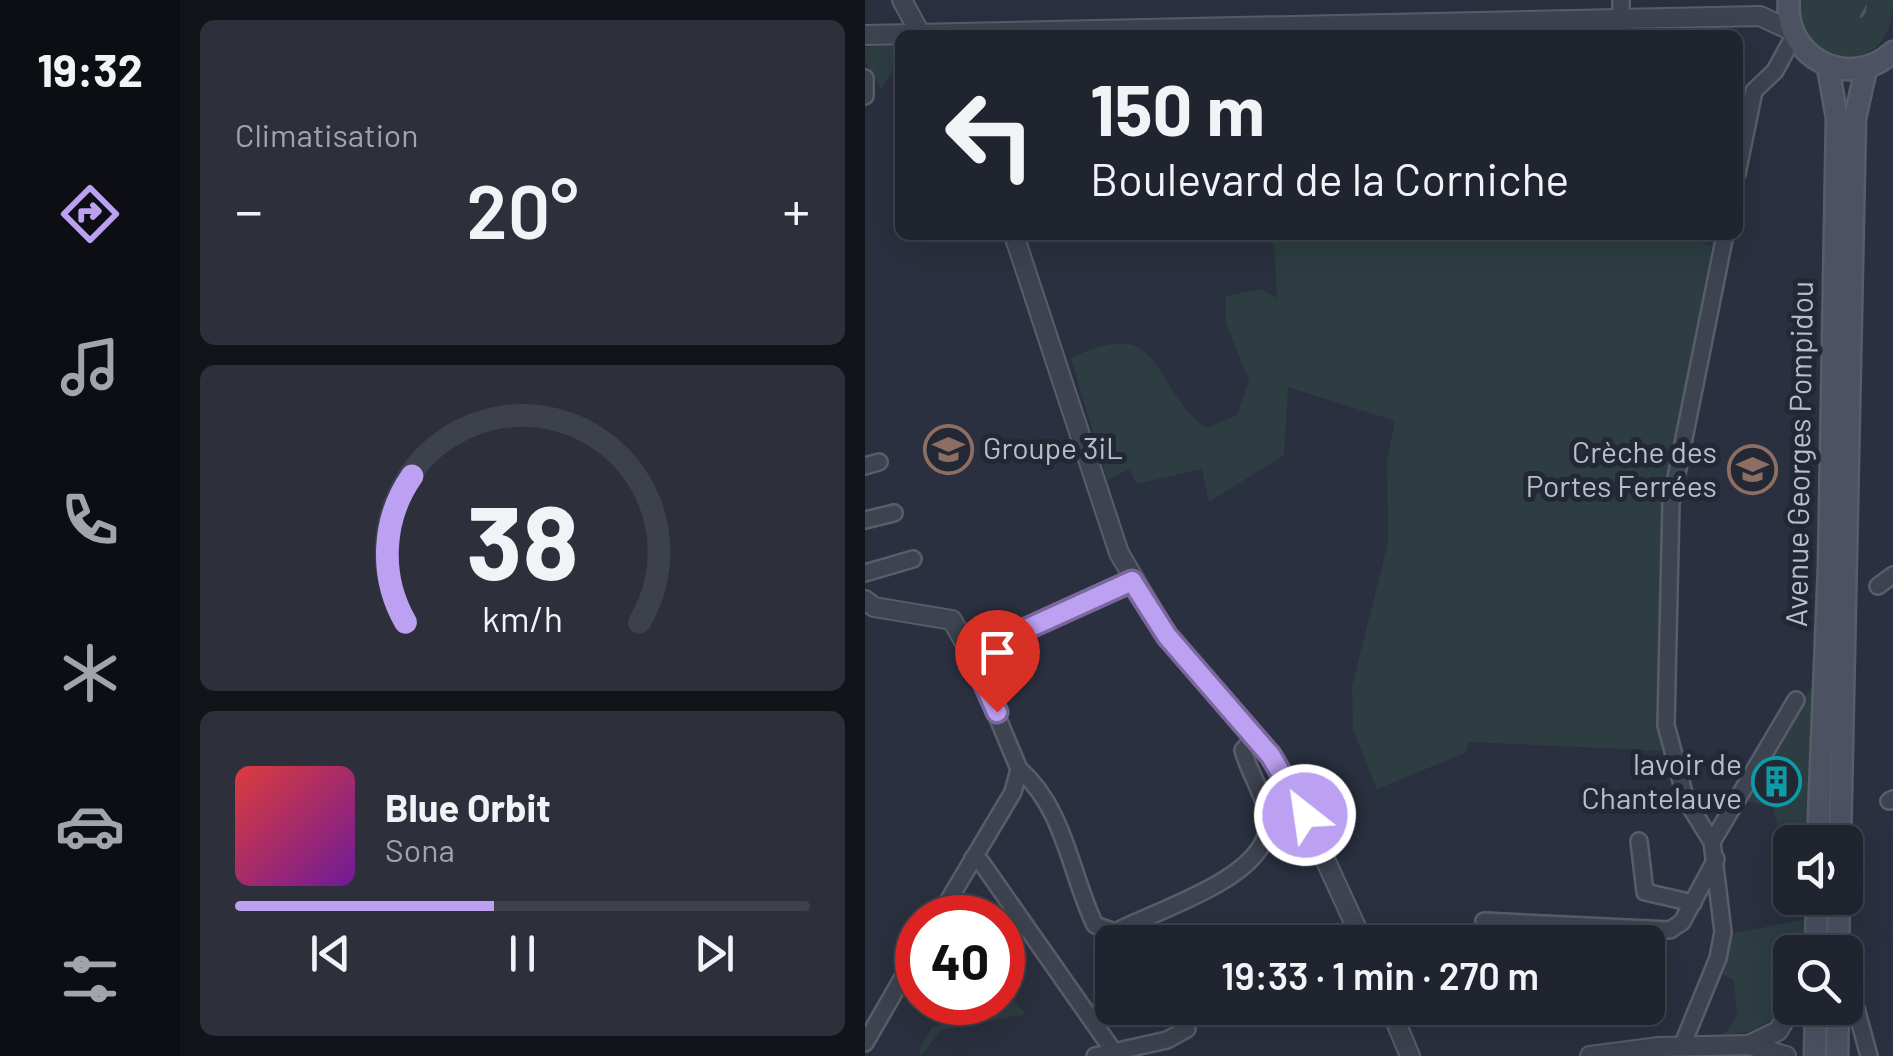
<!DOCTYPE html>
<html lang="fr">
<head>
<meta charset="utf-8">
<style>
	:root { --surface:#20242f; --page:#2d303b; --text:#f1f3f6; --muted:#a2a4aa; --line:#3d414b; --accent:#bca0f2 }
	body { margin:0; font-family:Barlow,sans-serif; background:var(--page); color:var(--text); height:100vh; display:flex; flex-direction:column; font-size:38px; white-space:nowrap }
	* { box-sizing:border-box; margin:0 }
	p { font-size:32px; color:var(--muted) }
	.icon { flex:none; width:55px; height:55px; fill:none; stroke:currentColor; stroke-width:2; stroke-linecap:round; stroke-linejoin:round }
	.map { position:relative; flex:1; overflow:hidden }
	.drawer { display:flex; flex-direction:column; gap:20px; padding:20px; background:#12141a; width:685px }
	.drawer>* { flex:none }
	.guide { position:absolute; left:30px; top:30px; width:848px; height:210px; border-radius:15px; box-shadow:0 10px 40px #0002,0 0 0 2px var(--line); background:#20242f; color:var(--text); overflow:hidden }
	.controls { position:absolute; left:908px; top:825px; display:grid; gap:20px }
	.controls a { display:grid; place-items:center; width:90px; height:90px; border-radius:15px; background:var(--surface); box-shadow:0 10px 40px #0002,0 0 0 2px var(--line); font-size:50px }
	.speed { position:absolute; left:30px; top:895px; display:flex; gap:20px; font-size:50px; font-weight:700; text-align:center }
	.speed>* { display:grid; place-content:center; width:130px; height:130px; border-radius:50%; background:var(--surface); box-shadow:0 10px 40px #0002,0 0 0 2px var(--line); line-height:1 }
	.speed .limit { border:15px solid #d22; background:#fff; color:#111 }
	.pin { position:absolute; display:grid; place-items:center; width:85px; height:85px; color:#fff; margin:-102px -42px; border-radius:50% 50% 50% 0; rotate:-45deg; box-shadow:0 0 10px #0007 }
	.pin .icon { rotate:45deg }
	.me { position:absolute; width:110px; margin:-55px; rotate:330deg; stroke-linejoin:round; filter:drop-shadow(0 0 8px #0008) }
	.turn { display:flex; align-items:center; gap:35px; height:210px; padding:0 30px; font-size:45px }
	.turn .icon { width:130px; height:130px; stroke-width:2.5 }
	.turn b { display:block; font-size:70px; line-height:85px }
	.big { font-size:75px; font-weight:600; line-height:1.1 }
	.drawer .widget { flex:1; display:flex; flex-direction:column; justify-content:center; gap:15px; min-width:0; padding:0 35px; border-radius:15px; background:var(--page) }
	.drawer .dial { align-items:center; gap:0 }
	.dial svg { height:260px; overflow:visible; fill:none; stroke:var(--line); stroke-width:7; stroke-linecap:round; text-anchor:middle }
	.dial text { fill:var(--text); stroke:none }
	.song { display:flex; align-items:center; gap:30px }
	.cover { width:120px; height:120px; border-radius:15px; background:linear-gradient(135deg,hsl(0 70% 55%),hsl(280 70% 35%)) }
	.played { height:10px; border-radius:5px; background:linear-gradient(90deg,var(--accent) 45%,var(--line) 45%) }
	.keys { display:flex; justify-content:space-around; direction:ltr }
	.heat { display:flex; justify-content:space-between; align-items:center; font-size:55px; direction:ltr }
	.trip { position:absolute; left:230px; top:925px; width:570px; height:100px; border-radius:15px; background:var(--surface); box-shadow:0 10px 40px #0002,0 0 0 2px var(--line); font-weight:600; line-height:100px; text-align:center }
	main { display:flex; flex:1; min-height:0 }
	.dock { display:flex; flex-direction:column; width:180px; justify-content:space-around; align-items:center; background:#0d0e13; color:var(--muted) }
	.dock .icon { width:70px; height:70px }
	.dock .active { color:var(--accent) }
	.dock b { font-size:45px; color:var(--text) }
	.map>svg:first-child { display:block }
	.green { fill:#2d3d41 }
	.forest { fill:url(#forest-firs) }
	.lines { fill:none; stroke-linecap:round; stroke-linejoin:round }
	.minor-casing { stroke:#585e69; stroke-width:20 }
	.tertiary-casing { stroke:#585e69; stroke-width:22 }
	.secondary-casing { stroke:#585e69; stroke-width:25 }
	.minor { stroke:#3d434f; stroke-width:15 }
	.tertiary { stroke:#3d434f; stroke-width:18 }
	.secondary { stroke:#4c5262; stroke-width:20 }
	.route-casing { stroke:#7a689d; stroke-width:25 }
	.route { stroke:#bca0f2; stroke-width:18 }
	.labels { text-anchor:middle; stroke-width:10; stroke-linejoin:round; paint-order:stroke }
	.poi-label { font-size:30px; fill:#babec9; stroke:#222834; text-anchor:end }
	.street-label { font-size:30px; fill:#babec9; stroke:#222834 }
</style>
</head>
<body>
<main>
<nav class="dock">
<b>19:32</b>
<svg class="icon active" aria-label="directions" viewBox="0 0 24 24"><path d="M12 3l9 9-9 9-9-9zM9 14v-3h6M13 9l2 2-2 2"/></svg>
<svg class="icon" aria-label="music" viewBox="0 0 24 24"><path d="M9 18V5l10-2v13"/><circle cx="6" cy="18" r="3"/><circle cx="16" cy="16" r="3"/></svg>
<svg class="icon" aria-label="phone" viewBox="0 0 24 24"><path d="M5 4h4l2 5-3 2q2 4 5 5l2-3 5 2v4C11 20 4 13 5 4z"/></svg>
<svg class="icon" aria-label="climate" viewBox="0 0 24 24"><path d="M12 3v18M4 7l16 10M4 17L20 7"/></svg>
<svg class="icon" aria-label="car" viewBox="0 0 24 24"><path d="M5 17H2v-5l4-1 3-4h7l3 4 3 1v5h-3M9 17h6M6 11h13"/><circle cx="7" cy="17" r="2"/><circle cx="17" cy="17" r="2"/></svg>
<svg class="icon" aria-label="filters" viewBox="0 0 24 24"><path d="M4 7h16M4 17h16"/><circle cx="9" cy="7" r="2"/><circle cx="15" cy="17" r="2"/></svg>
</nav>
<section class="drawer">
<div class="widget"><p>Climatisation</p>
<div class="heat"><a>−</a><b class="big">20°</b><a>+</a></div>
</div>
<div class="widget dial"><svg viewBox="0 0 100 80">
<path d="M14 69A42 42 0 1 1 86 69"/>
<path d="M14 69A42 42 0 0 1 16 24" stroke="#bca0f2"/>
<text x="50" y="56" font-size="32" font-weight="700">38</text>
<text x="50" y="72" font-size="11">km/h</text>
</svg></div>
<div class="widget">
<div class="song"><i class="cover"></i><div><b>Blue Orbit</b><p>Sona</p></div></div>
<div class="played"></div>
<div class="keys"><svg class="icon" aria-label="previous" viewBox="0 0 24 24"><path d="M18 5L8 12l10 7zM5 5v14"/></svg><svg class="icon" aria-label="pause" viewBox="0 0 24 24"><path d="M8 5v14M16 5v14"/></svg><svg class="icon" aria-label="next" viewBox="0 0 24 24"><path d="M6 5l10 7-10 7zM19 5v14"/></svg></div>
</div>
</section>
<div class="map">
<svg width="1028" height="1056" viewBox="0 0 1028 1056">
	<defs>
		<pattern id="forest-firs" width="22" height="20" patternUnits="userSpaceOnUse" patternTransform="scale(2.5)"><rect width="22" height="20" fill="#2d3d41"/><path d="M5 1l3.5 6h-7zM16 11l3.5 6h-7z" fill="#49575b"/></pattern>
	</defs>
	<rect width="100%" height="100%" fill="#2a303f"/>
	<!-- green -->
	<g class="green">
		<path d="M938,0H1028C1028,87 925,66 938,0Z"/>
		<polygon points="35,44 35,62 16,89 0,61 0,47"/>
		<path d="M376,235H806L847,246L819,391L799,537L801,751L604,742L600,753L512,789L488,730L487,686L523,543L522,459L530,421L423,387L419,455L344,502L337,469L271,484L265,469L242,480L206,358C301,312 284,386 341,428L372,415L384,381L361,323V296L396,289L412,298L409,244Z"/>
		<polygon points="948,685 948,842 925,842 925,871 908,808 882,801 878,795"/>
		<path d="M947,918L940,952H925C925,999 914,1035 860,1034L872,1016L869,980L857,974L865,934Z"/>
		<polygon points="138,990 161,1014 76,1030 56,1056 54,1049 67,1027 83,1023 95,1003 138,1002"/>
	</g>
	<!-- forest -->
	<polygon class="forest" points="961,0 1002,0 1001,13 992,24 972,25 962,16"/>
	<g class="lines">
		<defs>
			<g id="minor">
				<polyline points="756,19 756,0"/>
				<polyline points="0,78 0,96"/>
				<polyline points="872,174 889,91 910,71 929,36"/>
				<polyline points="0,466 14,462"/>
				<polyline points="0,520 29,513"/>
				<polyline points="0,573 48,559"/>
				<polyline points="1013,586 1028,575"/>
				<path d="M154,769C200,809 205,873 230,925L250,932C292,910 391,881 402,832C408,806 384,775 378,750L390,737"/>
				<polyline points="1024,801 1028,799"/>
				<polyline points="774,841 780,892 828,903"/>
				<polyline points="847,842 931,700"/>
				<polyline points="108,858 116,862 249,1052"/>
				<polyline points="73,918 148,792 154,769 106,654"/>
				<polyline points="619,921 805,930 817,922 851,859"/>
				<polyline points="980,968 1004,1056"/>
				<polyline points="0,1043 52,953"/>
				<polyline points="817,1046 853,958 858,932 847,842 821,800 801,725 806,503 860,235"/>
				<polyline points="230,1056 302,1040 322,1029"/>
			</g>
			<g id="tertiary">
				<polyline points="37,0 56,35"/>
				<polyline points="0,35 895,16 927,31"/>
				<polyline points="149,235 254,553 302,635 406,756 430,794 498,942"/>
				<polyline points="0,600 9,607 87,620 106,654 267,581"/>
				<polyline points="525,1008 545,1056"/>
				<polyline points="884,1045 913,1031 927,1008"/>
				<polyline points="725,1056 794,1047 884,1045 921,1056"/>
			</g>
			<g id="secondary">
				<path d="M924,0C918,59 985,91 1028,52"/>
				<polyline points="953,842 964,565 972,118 963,67"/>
				<polyline points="975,842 990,118 1001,69"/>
				<polyline points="951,952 952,898"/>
				<polyline points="973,952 974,898"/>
				<polyline points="950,1056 951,1008"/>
				<polyline points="972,1056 973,1008"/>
			</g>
		</defs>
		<!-- minor casing -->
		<use href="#minor" class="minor-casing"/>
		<!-- tertiary casing -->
		<use href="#tertiary" class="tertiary-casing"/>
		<!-- secondary casing -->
		<use href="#secondary" class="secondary-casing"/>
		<!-- minor -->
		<use href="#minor" class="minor"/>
		<!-- tertiary -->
		<use href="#tertiary" class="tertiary"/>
		<!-- secondary -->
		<use href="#secondary" class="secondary"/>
	</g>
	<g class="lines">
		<defs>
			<polyline id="route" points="132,712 106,654 267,581 302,636 406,756 440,815"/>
		</defs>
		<!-- route casing -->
		<use href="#route" class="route-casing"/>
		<!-- route -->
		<use href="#route" class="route"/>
	</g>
	<!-- icons -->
	<defs>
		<symbol id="university-ring" viewBox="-11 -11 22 22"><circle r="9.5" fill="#222834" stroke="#8d6e63" stroke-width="1.5"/><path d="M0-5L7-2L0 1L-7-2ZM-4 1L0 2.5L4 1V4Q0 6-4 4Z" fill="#8d6e63"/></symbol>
		<symbol id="school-ring" viewBox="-11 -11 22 22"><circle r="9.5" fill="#222834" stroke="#8d6e63" stroke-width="1.5"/><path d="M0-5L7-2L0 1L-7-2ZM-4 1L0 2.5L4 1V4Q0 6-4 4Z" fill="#8d6e63"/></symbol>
		<symbol id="building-ring" viewBox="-11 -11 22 22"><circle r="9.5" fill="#222834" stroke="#0f9aa8" stroke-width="1.5"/><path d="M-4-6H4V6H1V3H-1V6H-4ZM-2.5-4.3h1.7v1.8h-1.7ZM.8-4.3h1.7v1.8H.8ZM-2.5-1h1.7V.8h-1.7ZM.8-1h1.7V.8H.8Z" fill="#0f9aa8"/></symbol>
	</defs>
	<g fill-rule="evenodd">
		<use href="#university-ring" x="56" y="422" width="55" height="55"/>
		<use href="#school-ring" x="860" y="442" width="55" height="55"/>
		<use href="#building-ring" x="884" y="754" width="55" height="55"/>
	</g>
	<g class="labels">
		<!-- poi labels -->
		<g class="poi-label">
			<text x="118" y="459" text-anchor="start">Groupe 3iL</text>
			<text x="852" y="463">Crèche des<tspan x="852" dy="34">Portes Ferrées</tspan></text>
			<text x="877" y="775">lavoir de<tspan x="877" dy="34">Chantelauve</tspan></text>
		</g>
		<!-- street labels -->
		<g class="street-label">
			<text transform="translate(935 454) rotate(-89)" y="10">Avenue Georges Pompidou</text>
		</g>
	</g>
</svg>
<div class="controls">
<a><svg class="icon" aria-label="sound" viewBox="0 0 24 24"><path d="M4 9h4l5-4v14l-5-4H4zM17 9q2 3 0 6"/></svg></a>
<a><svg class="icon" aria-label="search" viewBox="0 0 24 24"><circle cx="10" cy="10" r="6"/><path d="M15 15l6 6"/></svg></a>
</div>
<div class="speed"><div class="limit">40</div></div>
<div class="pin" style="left:132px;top:712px;background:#d93025"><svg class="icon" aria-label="arrive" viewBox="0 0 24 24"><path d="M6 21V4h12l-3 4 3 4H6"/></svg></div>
<svg class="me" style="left:440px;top:815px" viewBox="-20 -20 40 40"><circle r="17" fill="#bca0f2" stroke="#fff" stroke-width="3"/><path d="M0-11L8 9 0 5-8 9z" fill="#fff"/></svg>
<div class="trip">19:33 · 1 min · 270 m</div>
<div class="guide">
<div class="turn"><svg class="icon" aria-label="left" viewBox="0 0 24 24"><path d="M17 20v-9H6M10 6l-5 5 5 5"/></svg><div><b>150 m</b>Boulevard de la Corniche</div></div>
</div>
</div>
</main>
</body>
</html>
